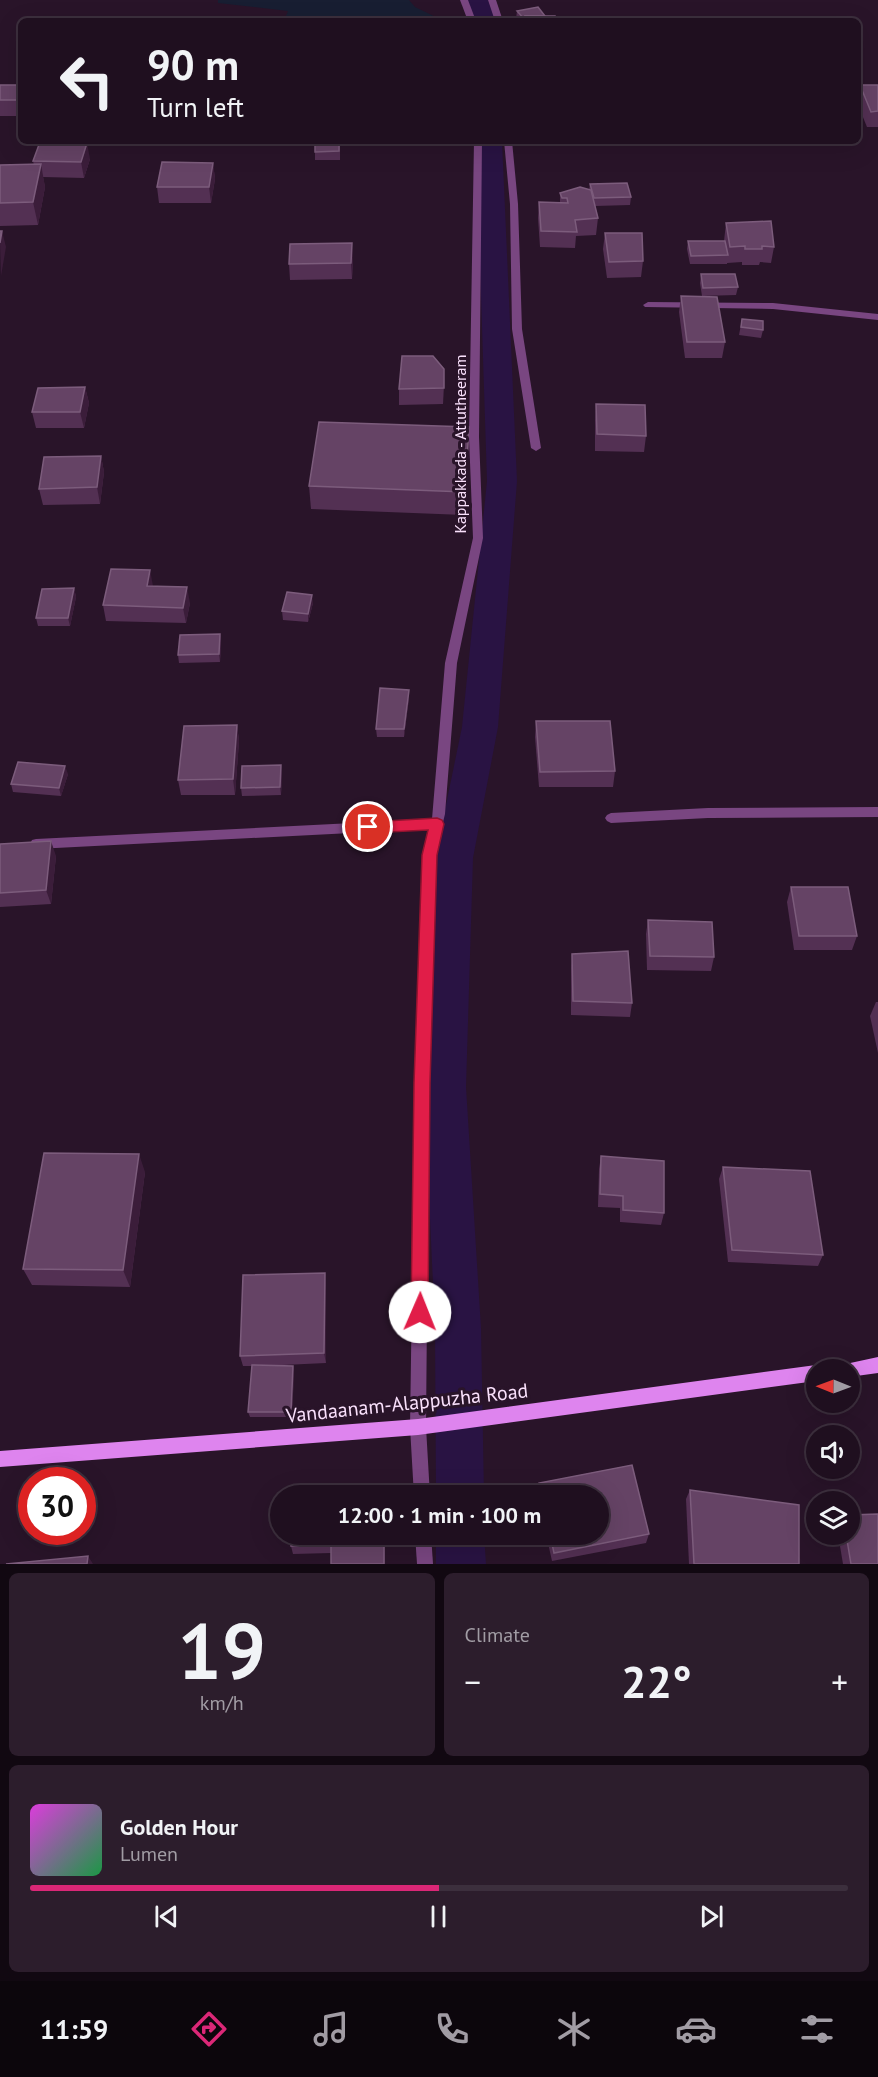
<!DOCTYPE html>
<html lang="en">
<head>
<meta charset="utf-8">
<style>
	:root { --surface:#1f0f1f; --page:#2c1d2c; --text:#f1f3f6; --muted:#a19ca4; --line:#3c2f3d; --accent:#db2777 }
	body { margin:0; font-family:"PT Sans",sans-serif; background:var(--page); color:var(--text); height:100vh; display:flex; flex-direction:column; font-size:22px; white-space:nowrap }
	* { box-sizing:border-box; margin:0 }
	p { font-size:20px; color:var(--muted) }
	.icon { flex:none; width:33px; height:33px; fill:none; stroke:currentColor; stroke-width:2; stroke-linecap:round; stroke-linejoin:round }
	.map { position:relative; height:1564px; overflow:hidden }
	.drawer { display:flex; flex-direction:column; gap:9px; padding:9px; background:#110811; flex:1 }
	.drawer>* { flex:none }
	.hud { position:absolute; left:18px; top:18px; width:843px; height:126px; border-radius:9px; box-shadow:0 6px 24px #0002,0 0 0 2px var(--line); background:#1f0f1f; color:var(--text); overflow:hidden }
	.needle { width:39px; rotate:271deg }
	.controls { position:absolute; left:806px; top:1359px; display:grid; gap:12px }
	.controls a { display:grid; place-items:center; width:54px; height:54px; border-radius:50%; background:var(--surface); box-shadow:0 6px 24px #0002,0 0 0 2px var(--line); font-size:30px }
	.speed { position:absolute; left:18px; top:1467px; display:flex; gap:12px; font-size:30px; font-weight:700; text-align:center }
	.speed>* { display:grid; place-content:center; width:78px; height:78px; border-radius:50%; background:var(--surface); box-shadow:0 6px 24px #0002,0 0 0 2px var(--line); line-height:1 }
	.speed .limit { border:9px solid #d22; background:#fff; color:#111 }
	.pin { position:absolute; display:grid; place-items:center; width:51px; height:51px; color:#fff; margin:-26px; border:3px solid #fff; border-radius:50%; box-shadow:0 2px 6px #0007 }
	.me { position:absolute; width:66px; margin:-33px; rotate:1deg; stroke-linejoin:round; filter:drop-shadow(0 0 4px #0008) }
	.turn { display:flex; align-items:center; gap:21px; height:126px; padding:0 30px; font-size:27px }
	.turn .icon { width:78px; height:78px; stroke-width:2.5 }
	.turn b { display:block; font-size:42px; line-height:51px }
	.big { font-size:45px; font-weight:700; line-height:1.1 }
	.drawer .tile { flex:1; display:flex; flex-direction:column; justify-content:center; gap:9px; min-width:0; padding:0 21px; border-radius:9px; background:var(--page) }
	.drawer .dial { align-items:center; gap:0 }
	.dial b { font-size:78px; line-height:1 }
	.song { display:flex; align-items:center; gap:18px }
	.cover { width:72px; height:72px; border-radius:9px; background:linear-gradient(135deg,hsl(300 70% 55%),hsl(140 70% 35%)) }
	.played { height:6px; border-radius:3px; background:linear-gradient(90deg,var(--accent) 50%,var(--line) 50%) }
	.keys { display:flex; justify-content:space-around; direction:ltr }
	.heat { display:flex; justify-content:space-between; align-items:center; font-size:33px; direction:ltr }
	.drawer .tiles { flex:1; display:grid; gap:9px; grid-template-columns:1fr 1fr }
	.tile:last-child { grid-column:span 2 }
	.trip { position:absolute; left:270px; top:1485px; width:339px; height:60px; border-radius:30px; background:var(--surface); box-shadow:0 6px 24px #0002,0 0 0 2px var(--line); font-weight:700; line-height:60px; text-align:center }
	.tab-bar { display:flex; height:96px; justify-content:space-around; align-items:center; background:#0c060c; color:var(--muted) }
	.tab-bar .icon { width:42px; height:42px }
	.tab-bar .on { color:var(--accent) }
	.tab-bar b { font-size:27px; color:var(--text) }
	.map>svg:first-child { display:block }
	.green { fill:#181e32 }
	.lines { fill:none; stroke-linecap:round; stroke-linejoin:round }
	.canal { fill:#291343; fill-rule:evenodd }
	.minor { fill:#794681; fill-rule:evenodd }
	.secondary { fill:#de84ee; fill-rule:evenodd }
	.wall { fill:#533053 }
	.shaded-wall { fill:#3b1d3a }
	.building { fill:#654365; stroke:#7c5c7c; stroke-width:1.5 }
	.route { fill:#e11d48; stroke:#92132f; stroke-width:1.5 }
	.labels { text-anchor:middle; stroke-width:6; stroke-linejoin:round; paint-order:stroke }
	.street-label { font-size:16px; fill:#f9e0fb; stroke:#291429 }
	.near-street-label { font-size:20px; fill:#f9e0fb; stroke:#291429 }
</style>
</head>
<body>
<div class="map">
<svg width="878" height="1564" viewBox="0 0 878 1564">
	<rect width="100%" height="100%" fill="#291429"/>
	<!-- green -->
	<polygon class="green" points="218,0 409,0 415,7 444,21 284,21 288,11 218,3"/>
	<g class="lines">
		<!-- canal -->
		<g class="canal">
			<polygon points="466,0 488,0 496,21 474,21"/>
			<polygon points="476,141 502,141 517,481 498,727 473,858 466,1087 481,1328 484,1496 436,1496 435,1328 424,1087 435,858 462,727 487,481"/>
			<polygon points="436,1534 484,1534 486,1564 436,1564"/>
		</g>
		<!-- minor -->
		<g class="minor">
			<polygon points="460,0 468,0 476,21 468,21"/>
			<polygon points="488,0 496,0 503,21 495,21"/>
			<polygon points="474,141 482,141 479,437 483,538 457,663 445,814 435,855 429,1083 426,1427 430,1496 414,1496 410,1427 415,1083 423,855 429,829 36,849 32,848 30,844 32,840 36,839 432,819 445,663 473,538 469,437"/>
			<polygon points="504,141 512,141 518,204 522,329 541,448 536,451 531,448 512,329 510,204"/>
			<polygon points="648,302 773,303 878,314 878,320 773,309 645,307 643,305"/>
			<polygon points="878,807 878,817 708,818 611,823 607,821 605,818 607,815 611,813 708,808"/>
			<polygon points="415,1534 431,1534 433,1564 417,1564"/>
		</g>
		<!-- secondary -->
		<g class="secondary">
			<polygon points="878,1357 878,1373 849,1377 849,1370 839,1370 841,1365"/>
			<polygon points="816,1365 822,1370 816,1370 816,1381 418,1435 0,1467 0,1451 418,1419"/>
		</g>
	</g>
	<!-- wall -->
	<g class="wall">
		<polygon points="517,11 545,16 555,21 518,21 516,19"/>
		<rect x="0" y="85" width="21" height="31"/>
		<polygon points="860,85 878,85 878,127 867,127 858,105 858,94"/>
		<rect x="315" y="141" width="25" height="19"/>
		<polygon points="90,159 84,178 43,177 45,187 38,225 0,226 0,165 34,165 33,161"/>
		<polygon points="213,163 215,179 211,203 159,203 157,187"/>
		<polygon points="590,184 631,197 630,205 595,206 598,218 596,235 576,236 575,248 540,247 538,218 539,202 560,203 560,193 589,190"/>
		<polygon points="726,223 774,247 771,263 760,262 759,265 742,265 742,262 727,263 727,261 727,264 690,264 687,249 688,241 724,241"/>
		<polygon points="605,233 643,261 641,277 607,278 603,249"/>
		<polygon points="353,259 352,279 290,280 289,264"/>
		<polygon points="701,274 738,287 736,295 702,296 700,283"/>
		<polygon points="681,296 725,342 722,358 685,358 679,312"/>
		<polygon points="742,319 763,330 761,338 739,335"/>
		<polygon points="444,385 443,404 399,405 399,389"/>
		<polygon points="85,387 89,403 84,428 36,428 32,412"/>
		<polygon points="596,404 646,436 644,452 595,451 595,420"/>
		<polygon points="469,450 464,515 311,509 309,486"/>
		<polygon points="101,456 104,472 100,504 43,505 39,489"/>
		<polygon points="153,586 190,603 186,623 106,621 103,605"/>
		<polygon points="74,588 76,597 70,626 38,626 36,618"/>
		<polygon points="313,603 308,622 283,620 282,611"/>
		<polygon points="220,634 221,642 220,662 179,663 178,655"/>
		<polygon points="409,698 404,737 377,737 376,729"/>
		<polygon points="536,721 615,771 613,787 539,787 535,737"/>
		<polygon points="237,725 239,741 235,795 181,795 178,780"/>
		<polygon points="282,773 281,795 242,796 241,788"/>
		<polygon points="68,774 61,796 13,792 11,784"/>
		<polygon points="0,844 56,856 51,904 0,907"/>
		<polygon points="791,887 857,936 852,950 794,950 787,902"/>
		<polygon points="648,920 714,957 711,971 647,970 646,934"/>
		<polygon points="572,954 632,1003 630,1017 571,1015 571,968"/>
		<polygon points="876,1002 878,1002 878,1053 870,1016"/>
		<polygon points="601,1156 664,1213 661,1225 620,1222 620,1208 598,1207 599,1169"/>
		<polygon points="723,1167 823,1255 818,1266 728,1262 719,1179"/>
		<polygon points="145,1172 130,1287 32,1285 23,1269"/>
		<polygon points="326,1284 326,1363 262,1366 293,1366 294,1372 292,1417 250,1417 248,1412 252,1366 243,1366 240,1356"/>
		<polygon points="632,1465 649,1534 646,1543 552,1561 546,1534 598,1534 598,1496 538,1496 537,1492 539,1483"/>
		<polygon points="690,1490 799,1564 689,1564 686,1499"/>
		<polygon points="291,1534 384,1534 385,1564 331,1553 293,1554 291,1546"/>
		<polygon points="838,1534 849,1534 878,1564 843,1564"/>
	</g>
	<!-- shaded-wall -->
	<g class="shaded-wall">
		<polygon points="87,143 90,159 84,178 81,162"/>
		<polygon points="213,163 215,179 211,203 209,187"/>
		<polygon points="41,164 45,187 38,225 33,202"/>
		<polygon points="2,231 6,247 1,276 0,243"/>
		<polygon points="352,243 353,259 352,279 351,263"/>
		<polygon points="85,387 89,403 84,428 80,412"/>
		<polygon points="469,427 469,450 464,515 465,492"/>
		<polygon points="101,456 104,472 100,504 97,487"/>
		<polygon points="150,570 153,586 147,586"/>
		<polygon points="187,587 190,603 186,623 183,608"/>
		<polygon points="74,588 76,597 70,626 68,618"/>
		<polygon points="312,595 313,603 308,622 308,614"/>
		<polygon points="220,634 221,642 220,662 219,654"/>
		<polygon points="409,690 409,698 404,737 404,729"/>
		<polygon points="237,725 239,741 235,795 233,779"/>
		<polygon points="281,765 282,773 281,795 280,787"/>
		<polygon points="65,766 68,774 61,796 59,788"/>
		<polygon points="51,841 56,856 51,904 46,890"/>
		<polygon points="139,1154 145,1172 130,1287 123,1270"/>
		<polygon points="325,1273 326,1284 326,1363 324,1353"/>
		<polygon points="293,1366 294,1372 292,1417 291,1412"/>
		<polygon points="384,1534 385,1564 384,1564"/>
		<polygon points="88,1556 93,1564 87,1564"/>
	</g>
	<!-- building -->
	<g class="building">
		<polygon points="538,7 545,16 525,16 525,20 517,11"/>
		<rect x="525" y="16" width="30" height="5"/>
		<rect x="0" y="85" width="21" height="15"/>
		<polygon points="860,85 878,85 878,111 871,112"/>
		<polygon points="315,141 339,141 339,151 315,152"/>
		<polygon points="40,142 87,143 81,162 33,161"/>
		<polygon points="162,162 213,163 209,187 157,187"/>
		<polygon points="41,164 33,202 0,203 0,165"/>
		<polygon points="627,183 631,197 594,198 590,184"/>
		<polygon points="580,187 591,190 598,218 575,220 577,232 541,231 539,202 568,203 567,198 562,198 560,193"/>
		<polygon points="771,221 774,247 762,246 762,249 745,249 745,246 730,247 726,223"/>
		<polygon points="0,231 2,231 0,243"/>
		<polygon points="605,233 642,233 643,261 609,262"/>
		<polygon points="688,241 725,241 728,255 691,256"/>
		<polygon points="352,243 351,263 289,264 290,244"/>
		<polygon points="701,274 735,274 738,287 703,288"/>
		<polygon points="681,296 717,297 725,342 687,342"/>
		<polygon points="742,319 763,321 763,330 741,327"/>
		<polygon points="402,356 433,356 444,369 444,388 399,389"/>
		<polygon points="85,387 80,412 32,412 38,388"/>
		<polygon points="596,404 645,405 646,436 597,434"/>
		<polygon points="319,422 469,427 465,492 309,486"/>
		<polygon points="101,456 97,487 39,489 44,457"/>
		<polygon points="111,569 150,570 147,586 187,587 183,608 103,605"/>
		<polygon points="74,588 68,618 36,618 42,589"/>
		<polygon points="287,592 312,595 308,614 282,611"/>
		<polygon points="220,634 219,654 178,655 180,635"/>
		<polygon points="380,688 409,690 404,729 376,729"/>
		<polygon points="536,721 610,721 615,771 540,772"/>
		<polygon points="237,725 233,779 178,780 184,726"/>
		<polygon points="18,762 65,766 59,788 11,784"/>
		<polygon points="281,765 280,787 241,788 242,766"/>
		<polygon points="51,841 46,890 0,893 0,844"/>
		<polygon points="791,887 848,887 857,936 799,936"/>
		<polygon points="648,920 712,922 714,957 650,956"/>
		<polygon points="628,951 632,1003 573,1001 572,954"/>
		<polygon points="44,1153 139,1154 123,1270 23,1269"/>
		<polygon points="601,1156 664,1161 664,1213 623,1210 623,1196 600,1194"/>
		<polygon points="723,1167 810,1171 823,1255 732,1250"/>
		<polygon points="325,1273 324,1353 240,1356 243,1275"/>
		<polygon points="252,1365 293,1366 291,1412 248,1412"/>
		<polygon points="632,1465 649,1534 554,1553 550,1534 598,1534 598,1496 541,1496 539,1483"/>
		<polygon points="690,1490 799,1505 799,1564 694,1564"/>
		<polygon points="878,1514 878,1564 851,1564 846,1534 849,1534 849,1515"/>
		<polygon points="291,1534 384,1534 384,1564 331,1564 331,1545 291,1546"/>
		<polygon points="88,1556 87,1564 6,1564"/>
	</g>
	<!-- route -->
	<polygon class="route" points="437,818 442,820 444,824 437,855 430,1083 428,1312 426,1318 420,1320 414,1318 411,1312 414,1083 422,855 428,830 368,833 363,831 361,827 363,823 368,822"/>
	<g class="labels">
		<!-- street labels -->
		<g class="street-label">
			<text transform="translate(460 444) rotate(-90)" y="6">Kappakkada - Attutheeram</text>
		</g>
		<!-- near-street labels -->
		<g class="near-street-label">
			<text transform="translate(407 1403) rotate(-6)" y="7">Vandaanam-Alappuzha Road</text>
		</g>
	</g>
</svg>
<div class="controls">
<a><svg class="needle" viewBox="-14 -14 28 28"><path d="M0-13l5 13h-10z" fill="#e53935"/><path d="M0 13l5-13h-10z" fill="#a19ca4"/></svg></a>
<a><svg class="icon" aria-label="sound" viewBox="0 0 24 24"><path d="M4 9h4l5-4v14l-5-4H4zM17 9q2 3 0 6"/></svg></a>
<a><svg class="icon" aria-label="layers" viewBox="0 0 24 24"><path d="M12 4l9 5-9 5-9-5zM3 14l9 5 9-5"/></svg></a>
</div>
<div class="speed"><div class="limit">30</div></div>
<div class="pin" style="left:368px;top:827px;background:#d93025"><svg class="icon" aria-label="arrive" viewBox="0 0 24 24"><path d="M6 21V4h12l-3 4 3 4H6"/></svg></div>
<svg class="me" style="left:420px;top:1312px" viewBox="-20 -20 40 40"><circle r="19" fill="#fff"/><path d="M0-13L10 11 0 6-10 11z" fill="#e11d48"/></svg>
<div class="trip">12:00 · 1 min · 100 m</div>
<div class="hud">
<div class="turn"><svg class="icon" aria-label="left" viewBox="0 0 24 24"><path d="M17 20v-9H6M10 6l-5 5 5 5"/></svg><div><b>90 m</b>Turn left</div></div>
</div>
</div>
<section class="drawer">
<div class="tiles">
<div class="tile dial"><b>19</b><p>km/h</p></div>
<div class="tile"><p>Climate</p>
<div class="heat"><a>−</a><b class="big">22°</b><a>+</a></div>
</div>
<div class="tile">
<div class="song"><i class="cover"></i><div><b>Golden Hour</b><p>Lumen</p></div></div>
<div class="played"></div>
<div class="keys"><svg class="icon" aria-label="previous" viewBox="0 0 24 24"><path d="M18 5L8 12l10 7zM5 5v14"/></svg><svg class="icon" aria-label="pause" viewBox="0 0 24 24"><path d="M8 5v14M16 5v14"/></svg><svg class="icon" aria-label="next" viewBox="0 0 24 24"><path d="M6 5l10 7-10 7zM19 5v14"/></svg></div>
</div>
</div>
</section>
<nav class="tab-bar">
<b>11:59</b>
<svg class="icon on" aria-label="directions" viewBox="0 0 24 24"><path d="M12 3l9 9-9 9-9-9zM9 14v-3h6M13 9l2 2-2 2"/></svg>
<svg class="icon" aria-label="music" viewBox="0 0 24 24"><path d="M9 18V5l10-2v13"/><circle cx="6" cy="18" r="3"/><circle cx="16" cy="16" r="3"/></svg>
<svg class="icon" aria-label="phone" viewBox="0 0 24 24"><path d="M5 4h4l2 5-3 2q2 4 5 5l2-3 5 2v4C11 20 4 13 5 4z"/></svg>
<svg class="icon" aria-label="climate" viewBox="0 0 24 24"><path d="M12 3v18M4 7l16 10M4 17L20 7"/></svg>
<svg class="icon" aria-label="car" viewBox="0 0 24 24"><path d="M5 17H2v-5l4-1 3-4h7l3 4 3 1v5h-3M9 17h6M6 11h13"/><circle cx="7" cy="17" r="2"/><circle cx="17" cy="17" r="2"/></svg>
<svg class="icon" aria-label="filters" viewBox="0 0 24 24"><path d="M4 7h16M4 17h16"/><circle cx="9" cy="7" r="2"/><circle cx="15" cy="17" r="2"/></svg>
</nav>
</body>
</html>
